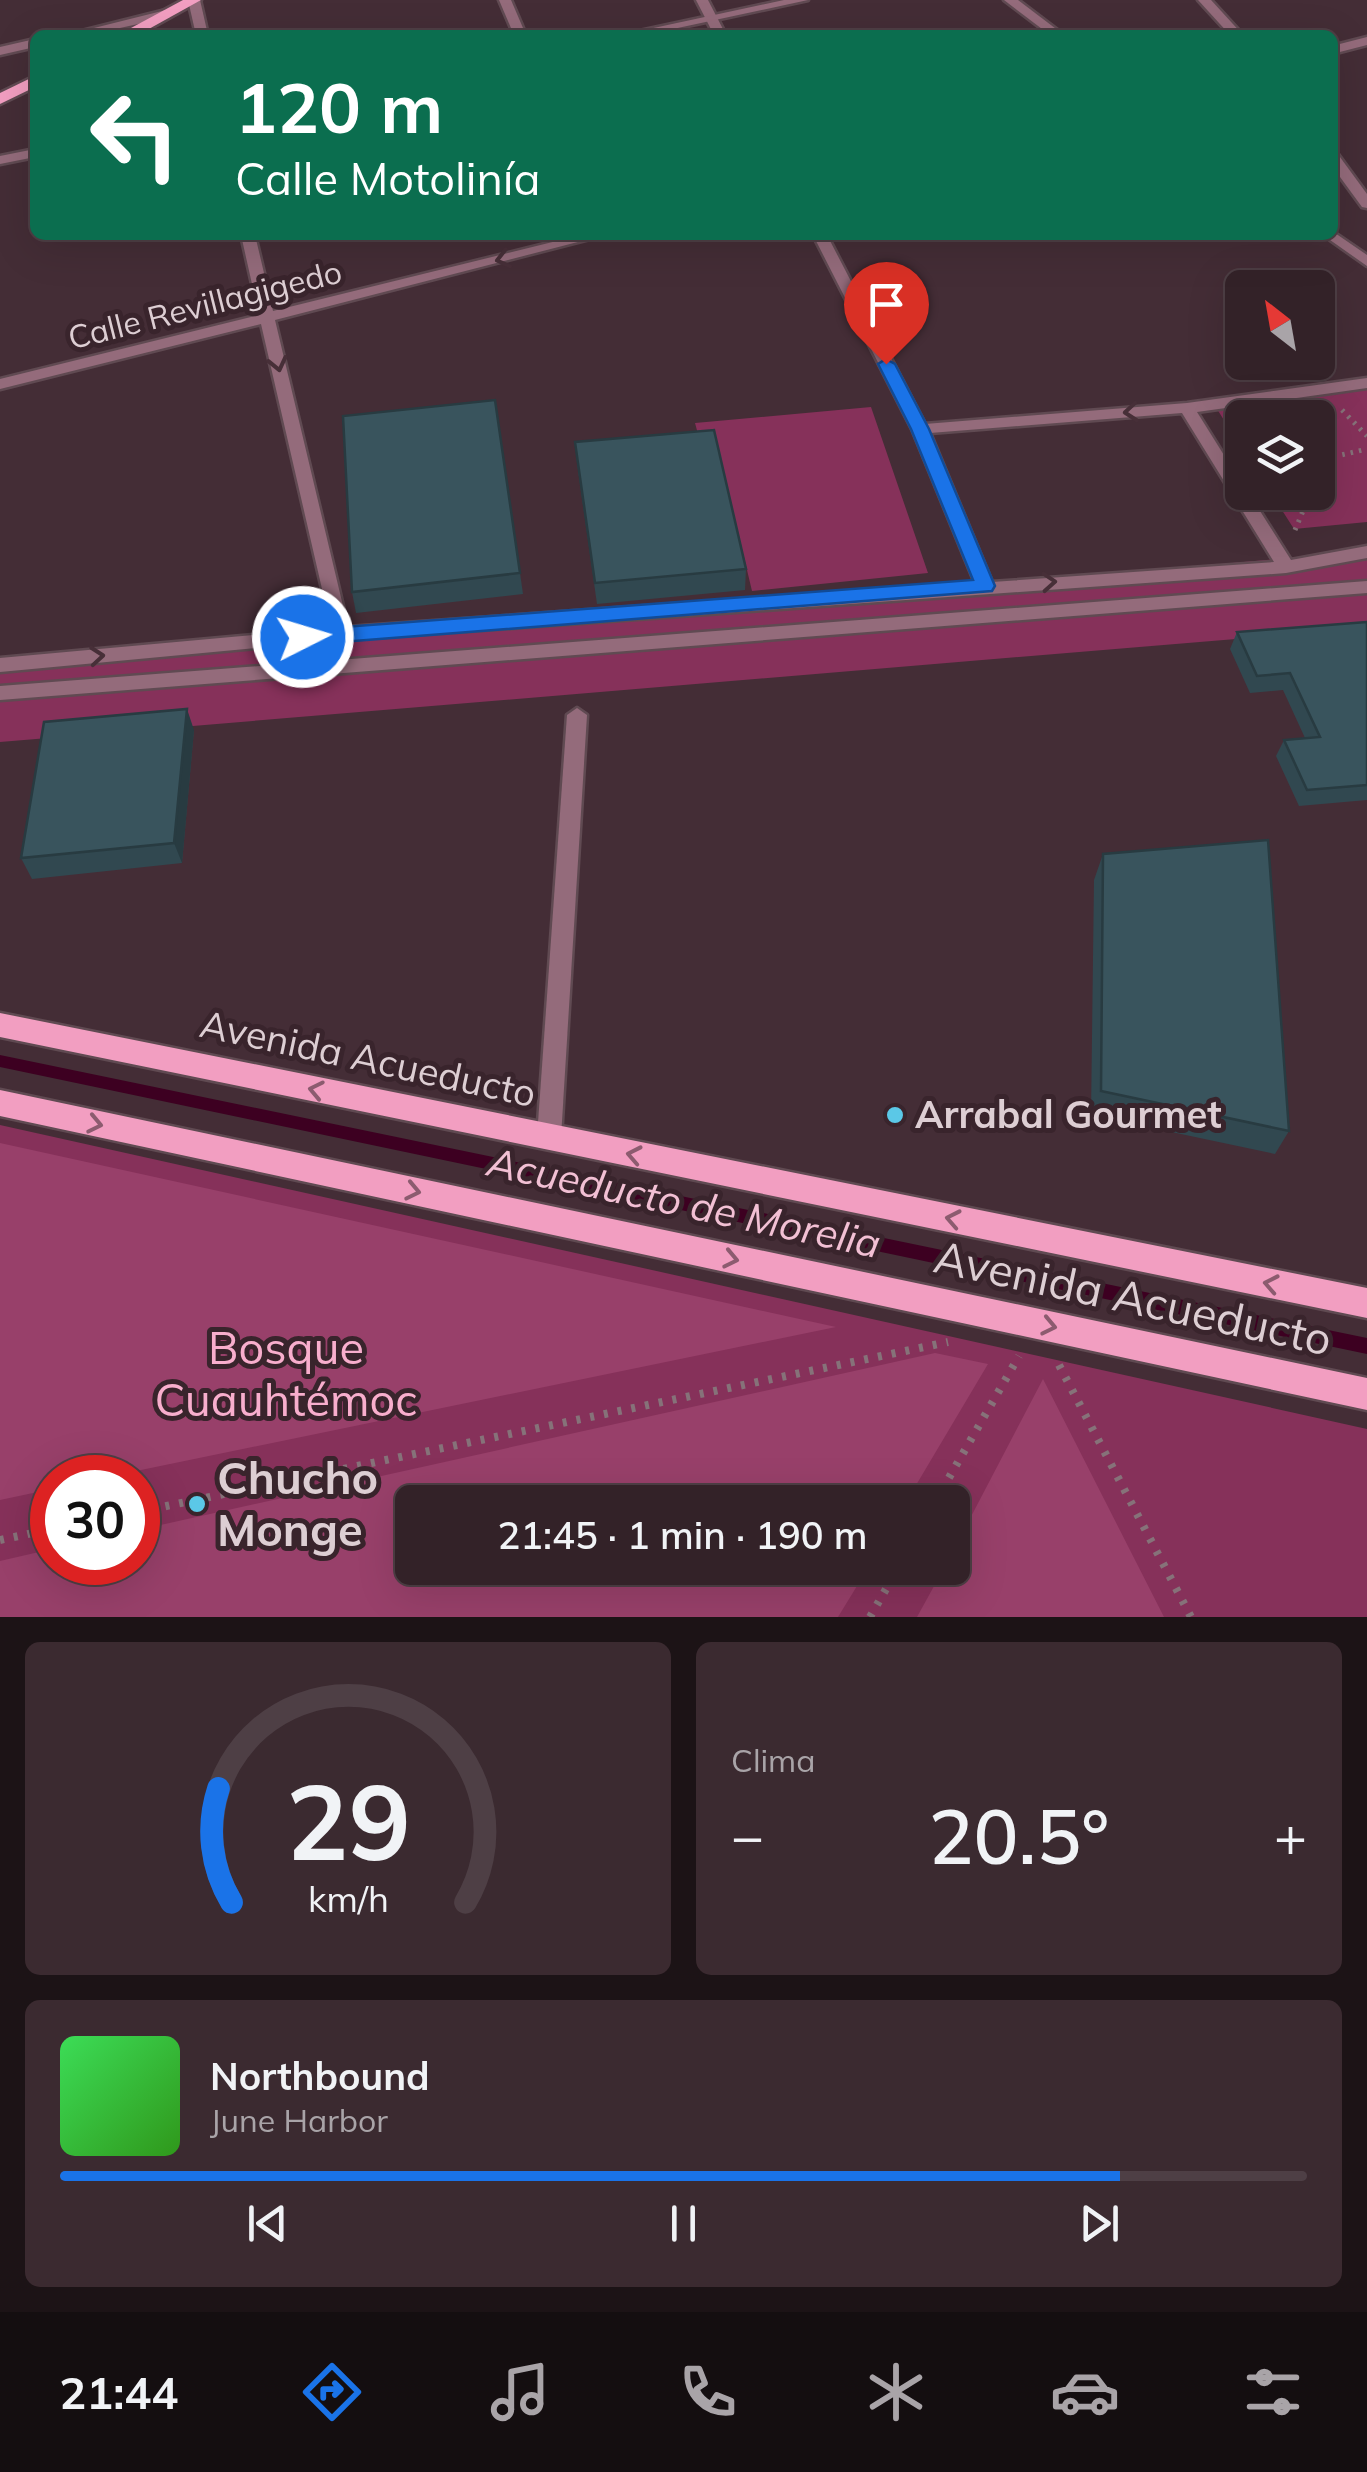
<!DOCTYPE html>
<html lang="es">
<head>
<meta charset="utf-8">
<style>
	:root { --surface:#332228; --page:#3b2a30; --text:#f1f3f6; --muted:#a9a4a8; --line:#4e3f45; --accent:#1a73e8 }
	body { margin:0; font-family:Mulish,sans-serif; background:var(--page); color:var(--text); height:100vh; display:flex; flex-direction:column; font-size:38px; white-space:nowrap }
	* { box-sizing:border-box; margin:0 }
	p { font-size:32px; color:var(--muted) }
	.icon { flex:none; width:55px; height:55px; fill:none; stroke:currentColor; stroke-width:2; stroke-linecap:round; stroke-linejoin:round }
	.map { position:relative; height:1617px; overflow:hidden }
	.details { display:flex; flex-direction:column; gap:25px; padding:25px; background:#1c1316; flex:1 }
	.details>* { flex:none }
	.hud { position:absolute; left:30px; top:30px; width:1308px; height:210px; border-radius:15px; box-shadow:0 10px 40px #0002,0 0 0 2px var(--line); background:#0b6e4f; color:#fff; overflow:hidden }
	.needle { width:65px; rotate:329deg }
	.tools { position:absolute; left:1225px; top:270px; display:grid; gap:20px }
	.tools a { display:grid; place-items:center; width:110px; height:110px; border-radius:15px; background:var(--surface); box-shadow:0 10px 40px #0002,0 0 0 2px var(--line); font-size:50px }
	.speed { position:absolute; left:30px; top:1455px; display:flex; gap:20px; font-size:50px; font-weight:700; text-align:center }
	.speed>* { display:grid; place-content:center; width:130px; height:130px; border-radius:50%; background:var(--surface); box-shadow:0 10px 40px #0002,0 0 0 2px var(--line); line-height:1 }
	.speed .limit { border:15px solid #d22; background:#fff; color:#111 }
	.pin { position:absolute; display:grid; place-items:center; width:85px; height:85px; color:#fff; margin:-102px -42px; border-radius:50% 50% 50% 0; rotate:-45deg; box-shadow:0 0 10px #0007 }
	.pin .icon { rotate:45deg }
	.me { position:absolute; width:110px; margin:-55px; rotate:85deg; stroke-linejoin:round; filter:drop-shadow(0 0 8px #0008) }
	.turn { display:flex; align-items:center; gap:35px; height:210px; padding:0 40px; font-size:45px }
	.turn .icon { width:130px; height:130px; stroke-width:2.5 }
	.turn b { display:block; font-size:70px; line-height:85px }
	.big { font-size:75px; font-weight:600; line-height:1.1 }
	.details .tile { flex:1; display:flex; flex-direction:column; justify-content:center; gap:15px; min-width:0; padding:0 35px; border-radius:15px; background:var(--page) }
	.details .dial { align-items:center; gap:0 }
	.dial svg { height:260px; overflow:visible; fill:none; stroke:var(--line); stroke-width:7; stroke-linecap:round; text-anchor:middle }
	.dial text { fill:var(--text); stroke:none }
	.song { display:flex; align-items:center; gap:30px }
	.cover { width:120px; height:120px; border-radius:15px; background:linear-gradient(135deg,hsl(130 70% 55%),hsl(110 70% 35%)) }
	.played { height:10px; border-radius:5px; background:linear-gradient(90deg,var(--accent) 85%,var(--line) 85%) }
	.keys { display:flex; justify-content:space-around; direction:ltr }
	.heat { display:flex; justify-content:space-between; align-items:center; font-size:55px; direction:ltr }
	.details .tiles { flex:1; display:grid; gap:25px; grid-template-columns:1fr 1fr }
	.tile:last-child { grid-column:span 2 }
	.trip { position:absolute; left:395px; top:1485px; width:575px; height:100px; border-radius:15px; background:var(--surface); box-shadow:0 10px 40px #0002,0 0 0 2px var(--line); font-weight:600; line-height:100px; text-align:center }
	.tab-bar { display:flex; height:160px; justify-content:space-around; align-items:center; background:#140e10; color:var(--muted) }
	.tab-bar .icon { width:70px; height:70px }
	.tab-bar .selected { color:var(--accent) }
	.tab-bar b { font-size:45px; color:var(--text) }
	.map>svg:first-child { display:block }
	.green { fill:#86315a; fill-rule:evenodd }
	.forest { fill:#98406a }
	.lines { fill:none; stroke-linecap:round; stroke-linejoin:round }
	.stream { fill:#3d0021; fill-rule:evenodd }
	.pedestrian-casing { stroke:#604a52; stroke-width:5 }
	.minor-casing { stroke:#604a52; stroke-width:5 }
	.tertiary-casing { stroke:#604a52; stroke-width:5 }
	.primary-casing { stroke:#604a52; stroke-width:5 }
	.path-far1 { stroke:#867279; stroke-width:5; stroke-dasharray:2.5 6; stroke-linecap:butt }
	.path { stroke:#867279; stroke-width:8; stroke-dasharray:4 10; stroke-linecap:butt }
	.pedestrian { fill:#946b7b; fill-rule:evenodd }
	.minor { fill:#946b7b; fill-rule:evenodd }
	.tertiary { fill:#946b7b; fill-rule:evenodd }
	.primary { fill:#f29ec1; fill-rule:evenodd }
	.wall { fill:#314850 }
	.shaded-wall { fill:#283b41 }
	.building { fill:#39545d; stroke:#283b41; stroke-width:2.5 }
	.oneway { stroke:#472f38 }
	.oneway2 { stroke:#8c5b6f }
	.route { fill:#1a73e8; stroke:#114b97; stroke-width:2.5 }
	.poi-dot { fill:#5bc8e7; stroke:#39242c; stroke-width:4 }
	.labels { text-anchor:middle; stroke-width:10; stroke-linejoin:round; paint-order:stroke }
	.far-street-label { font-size:32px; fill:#ddced3; stroke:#39242c }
	.street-label { font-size:38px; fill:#ddced3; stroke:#39242c }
	.poi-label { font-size:38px; font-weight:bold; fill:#ddced3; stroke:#39242c; text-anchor:start }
	.water-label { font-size:40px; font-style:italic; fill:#f2c0d4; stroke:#39242c }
	.near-street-label { font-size:45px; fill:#ddced3; stroke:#39242c }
	.near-park-label { font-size:45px; fill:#f8aecd; stroke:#39242c }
	.near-poi-label { font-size:45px; font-weight:bold; fill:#ddced3; stroke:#39242c; text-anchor:start }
</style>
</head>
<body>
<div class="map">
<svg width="1367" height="1617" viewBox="0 0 1367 1617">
	<rect width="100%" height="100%" fill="#442d36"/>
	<!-- green -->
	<g class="green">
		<polygon points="1367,389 1367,522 1294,529 1271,493 1318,492 1318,418 1242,418 1242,449 1217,409"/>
		<polygon points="871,407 928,573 752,591 718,448 702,449 695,423"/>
		<polygon points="1367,551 1367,628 0,742 0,672"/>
		<path d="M0,1125L1367,1429V1617H0ZM52,1478H138V1562H52ZM412,1502H952V1568H412Z"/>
	</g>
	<!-- forest -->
	<g class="forest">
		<polygon points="0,1143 836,1327 107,1477 52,1478 52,1489 0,1500"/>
		<polygon points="935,1353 988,1364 906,1502 412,1502 412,1568 868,1568 838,1617 0,1617 0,1561 52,1549 52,1562 138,1562 138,1530"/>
		<polygon points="1043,1379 1164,1617 917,1617 944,1568 952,1568 953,1551"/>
	</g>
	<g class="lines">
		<!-- stream -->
		<polygon class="stream" points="0,1055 1367,1338 1367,1354 0,1067"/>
		<defs>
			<polygon id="pedestrian" points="1367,581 1367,593 0,700 0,686"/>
			<g id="minor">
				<polygon points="188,0 200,0 208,35 196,35"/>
				<polygon points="499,0 511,0 526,35 514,35"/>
				<polygon points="696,0 708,0 726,35 714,35"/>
				<polygon points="1198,0 1211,0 1243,35 1230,35"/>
				<polygon points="166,10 170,11 170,17 88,35 66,35"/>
				<polygon points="1367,37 1367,45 1332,54 1332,46"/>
				<polygon points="35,39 35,47 0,55 0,47"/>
				<polygon points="1332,152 1337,153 1367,194 1367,208 1362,207 1332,166"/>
				<path d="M241,235H255L273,311L581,235H605L275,320L348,627L975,583L912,429L813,235H827L925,424L1187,403L1367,378V388L1197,412L1242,484V492H1248L1291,560L1367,546V558L1286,573L341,640L0,672V658L331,628L261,324L0,389V379L259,315ZM1182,413L1274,562L992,582L930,433Z"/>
				<polygon points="577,708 587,715 561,1137 557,1144 549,1148 541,1144 537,1137 567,715"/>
			</g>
			<g id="tertiary">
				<polygon points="784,0 808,0 645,35 621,35"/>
				<polygon points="1004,0 1018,0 1064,35 1050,35"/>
				<polygon points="35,149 35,157 0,164 0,156"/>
				<polygon points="1332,231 1367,255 1367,266 1323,235 1332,235"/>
			</g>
			<g id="primary">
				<polygon points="183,0 201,0 138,35 118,35"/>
				<polygon points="35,76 35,87 0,104 0,93"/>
				<polygon points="0,1013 1367,1288 1367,1318 0,1037"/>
				<polygon points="0,1090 1367,1378 1367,1410 0,1116"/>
			</g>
		</defs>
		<!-- pedestrian casing -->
		<use href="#pedestrian" class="pedestrian-casing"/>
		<!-- minor casing -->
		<use href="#minor" class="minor-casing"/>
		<!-- tertiary casing -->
		<use href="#tertiary" class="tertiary-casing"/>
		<!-- primary casing -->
		<use href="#primary" class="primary-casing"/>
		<!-- path-far1 -->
		<g class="path-far1">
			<polyline points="1342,410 1367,436"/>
			<polyline points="1318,456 1324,459 1367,449"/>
			<polyline points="1318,476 1324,459"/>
			<polyline points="1295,530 1311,492"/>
		</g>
		<!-- path -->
		<g class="path">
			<polyline points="1059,1365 1191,1617"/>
			<polyline points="935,1502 1019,1356"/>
			<polyline points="138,1512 948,1342"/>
			<polyline points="0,1540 52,1529"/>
			<polyline points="870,1617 898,1568"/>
		</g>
		<!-- pedestrian -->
		<use href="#pedestrian" class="pedestrian"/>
		<!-- minor -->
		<use href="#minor" class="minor"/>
		<!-- tertiary -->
		<use href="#tertiary" class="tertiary"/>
		<!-- primary -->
		<use href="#primary" class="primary"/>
	</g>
	<!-- wall -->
	<g class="wall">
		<polygon points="575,442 746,569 745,590 597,604 577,463"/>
		<polygon points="520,573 523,594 356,613 352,592"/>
		<polygon points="1367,622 1367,800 1299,806 1276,756 1284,740 1305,738 1283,690 1250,693 1230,649 1237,632"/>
		<polygon points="194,730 182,863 32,879 21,858"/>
		<polygon points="1103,854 1289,1131 1275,1154 1091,1115 1094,880"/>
	</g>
	<!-- shaded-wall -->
	<polygon class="shaded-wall" points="187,709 194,730 182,863 174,843"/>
	<!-- building -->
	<g class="building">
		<polygon points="495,400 520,573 352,592 343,416"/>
		<polygon points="714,430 746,569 595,583 575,442"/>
		<polygon points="1367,622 1367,785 1307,790 1284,740 1320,737 1290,673 1257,676 1237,632"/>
		<polygon points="187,709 174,843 21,858 44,722"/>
		<polygon points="1268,840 1289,1131 1101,1091 1103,854"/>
	</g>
	<!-- one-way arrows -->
	<defs><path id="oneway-chevron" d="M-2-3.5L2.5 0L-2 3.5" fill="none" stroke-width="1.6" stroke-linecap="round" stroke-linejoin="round" transform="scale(2.5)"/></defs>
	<g class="oneway">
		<use href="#oneway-chevron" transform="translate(503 259) rotate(166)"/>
		<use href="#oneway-chevron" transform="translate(278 364) rotate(77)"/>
		<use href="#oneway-chevron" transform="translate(1131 412) rotate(175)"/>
		<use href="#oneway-chevron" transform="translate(1049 582) rotate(-4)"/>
		<use href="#oneway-chevron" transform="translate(97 656) rotate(-5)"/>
	</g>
	<g class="oneway2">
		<use href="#oneway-chevron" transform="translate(316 1090) rotate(-168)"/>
		<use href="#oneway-chevron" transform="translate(95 1124) rotate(12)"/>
		<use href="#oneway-chevron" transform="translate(634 1155) rotate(-169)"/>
		<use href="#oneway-chevron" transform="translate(413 1191) rotate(12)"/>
		<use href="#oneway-chevron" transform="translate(953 1219) rotate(-169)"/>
		<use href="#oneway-chevron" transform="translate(731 1259) rotate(12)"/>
		<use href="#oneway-chevron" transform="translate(1271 1284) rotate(-169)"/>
		<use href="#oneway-chevron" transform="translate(1049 1326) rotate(12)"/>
	</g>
	<!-- route -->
	<polygon class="route" points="886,359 895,364 929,429 995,586 992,591 303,645 293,637 303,630 973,580 911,429 878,364"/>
	<!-- markers -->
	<g class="poi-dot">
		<circle cx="895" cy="1115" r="10"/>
		<circle cx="197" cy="1504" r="10"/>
	</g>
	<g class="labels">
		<!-- far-street labels -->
		<g class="far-street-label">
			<text transform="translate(205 305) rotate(-14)" y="11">Calle Revillagigedo</text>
		</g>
		<!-- street labels -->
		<g class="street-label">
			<text transform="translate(368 1059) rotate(12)" y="13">Avenida Acueducto</text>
		</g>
		<!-- poi labels -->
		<g class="poi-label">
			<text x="915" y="1128">Arrabal Gourmet</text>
		</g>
		<!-- water labels -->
		<g class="water-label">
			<text transform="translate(684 1203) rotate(12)" y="14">Acueducto de Morelia</text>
		</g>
		<!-- near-street labels -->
		<g class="near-street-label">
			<text transform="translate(1133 1298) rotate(12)" y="16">Avenida Acueducto</text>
		</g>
		<!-- near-park labels -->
		<g class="near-park-label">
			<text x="286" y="1364">Bosque<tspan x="286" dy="52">Cuauhtémoc</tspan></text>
		</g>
		<!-- near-poi labels -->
		<g class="near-poi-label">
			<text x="217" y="1494">Chucho<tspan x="217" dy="52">Monge</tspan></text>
		</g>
	</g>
</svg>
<div class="tools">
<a><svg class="needle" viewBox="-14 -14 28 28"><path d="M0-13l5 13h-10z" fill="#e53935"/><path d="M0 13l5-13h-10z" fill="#a9a4a8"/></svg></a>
<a><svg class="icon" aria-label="layers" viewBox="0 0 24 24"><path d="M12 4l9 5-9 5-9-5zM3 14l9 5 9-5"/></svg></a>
</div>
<div class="speed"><div class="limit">30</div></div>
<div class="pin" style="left:886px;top:364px;background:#d93025"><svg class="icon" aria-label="arrive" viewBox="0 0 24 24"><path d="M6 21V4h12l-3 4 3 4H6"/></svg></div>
<svg class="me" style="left:303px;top:637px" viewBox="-20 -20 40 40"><circle r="17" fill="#1a73e8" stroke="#fff" stroke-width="3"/><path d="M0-11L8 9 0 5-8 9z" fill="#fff"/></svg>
<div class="trip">21:45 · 1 min · 190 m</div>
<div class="hud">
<div class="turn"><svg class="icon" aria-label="left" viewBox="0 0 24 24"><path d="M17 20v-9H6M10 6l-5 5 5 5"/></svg><div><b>120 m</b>Calle Motolinía</div></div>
</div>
</div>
<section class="details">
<div class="tiles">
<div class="tile dial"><svg viewBox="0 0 100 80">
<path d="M14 69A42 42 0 1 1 86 69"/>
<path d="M14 69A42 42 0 0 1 10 34" stroke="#1a73e8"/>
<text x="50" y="56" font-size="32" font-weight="700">29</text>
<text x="50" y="72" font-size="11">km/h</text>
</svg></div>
<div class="tile"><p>Clima</p>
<div class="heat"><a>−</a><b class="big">20.5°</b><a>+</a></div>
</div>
<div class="tile">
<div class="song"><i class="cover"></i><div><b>Northbound</b><p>June Harbor</p></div></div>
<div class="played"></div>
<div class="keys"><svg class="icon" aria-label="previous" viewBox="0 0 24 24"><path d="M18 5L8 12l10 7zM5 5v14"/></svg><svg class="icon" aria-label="pause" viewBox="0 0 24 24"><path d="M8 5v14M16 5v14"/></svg><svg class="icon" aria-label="next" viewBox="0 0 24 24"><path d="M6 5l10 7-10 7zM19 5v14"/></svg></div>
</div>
</div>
</section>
<nav class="tab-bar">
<b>21:44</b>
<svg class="icon selected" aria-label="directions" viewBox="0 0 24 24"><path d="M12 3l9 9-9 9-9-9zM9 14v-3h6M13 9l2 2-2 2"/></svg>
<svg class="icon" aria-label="music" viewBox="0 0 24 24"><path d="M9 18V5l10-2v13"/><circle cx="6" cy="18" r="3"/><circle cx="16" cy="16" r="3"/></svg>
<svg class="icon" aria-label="phone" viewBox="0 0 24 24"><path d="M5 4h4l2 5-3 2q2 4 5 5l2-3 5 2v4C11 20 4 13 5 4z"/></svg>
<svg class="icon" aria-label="climate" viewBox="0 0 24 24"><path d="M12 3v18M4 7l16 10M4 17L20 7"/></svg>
<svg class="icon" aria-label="car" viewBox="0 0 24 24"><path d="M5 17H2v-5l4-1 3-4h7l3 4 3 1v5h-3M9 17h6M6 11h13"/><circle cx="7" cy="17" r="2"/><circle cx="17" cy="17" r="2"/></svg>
<svg class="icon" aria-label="filters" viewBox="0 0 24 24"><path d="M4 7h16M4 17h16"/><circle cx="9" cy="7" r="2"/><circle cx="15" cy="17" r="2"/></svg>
</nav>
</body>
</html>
